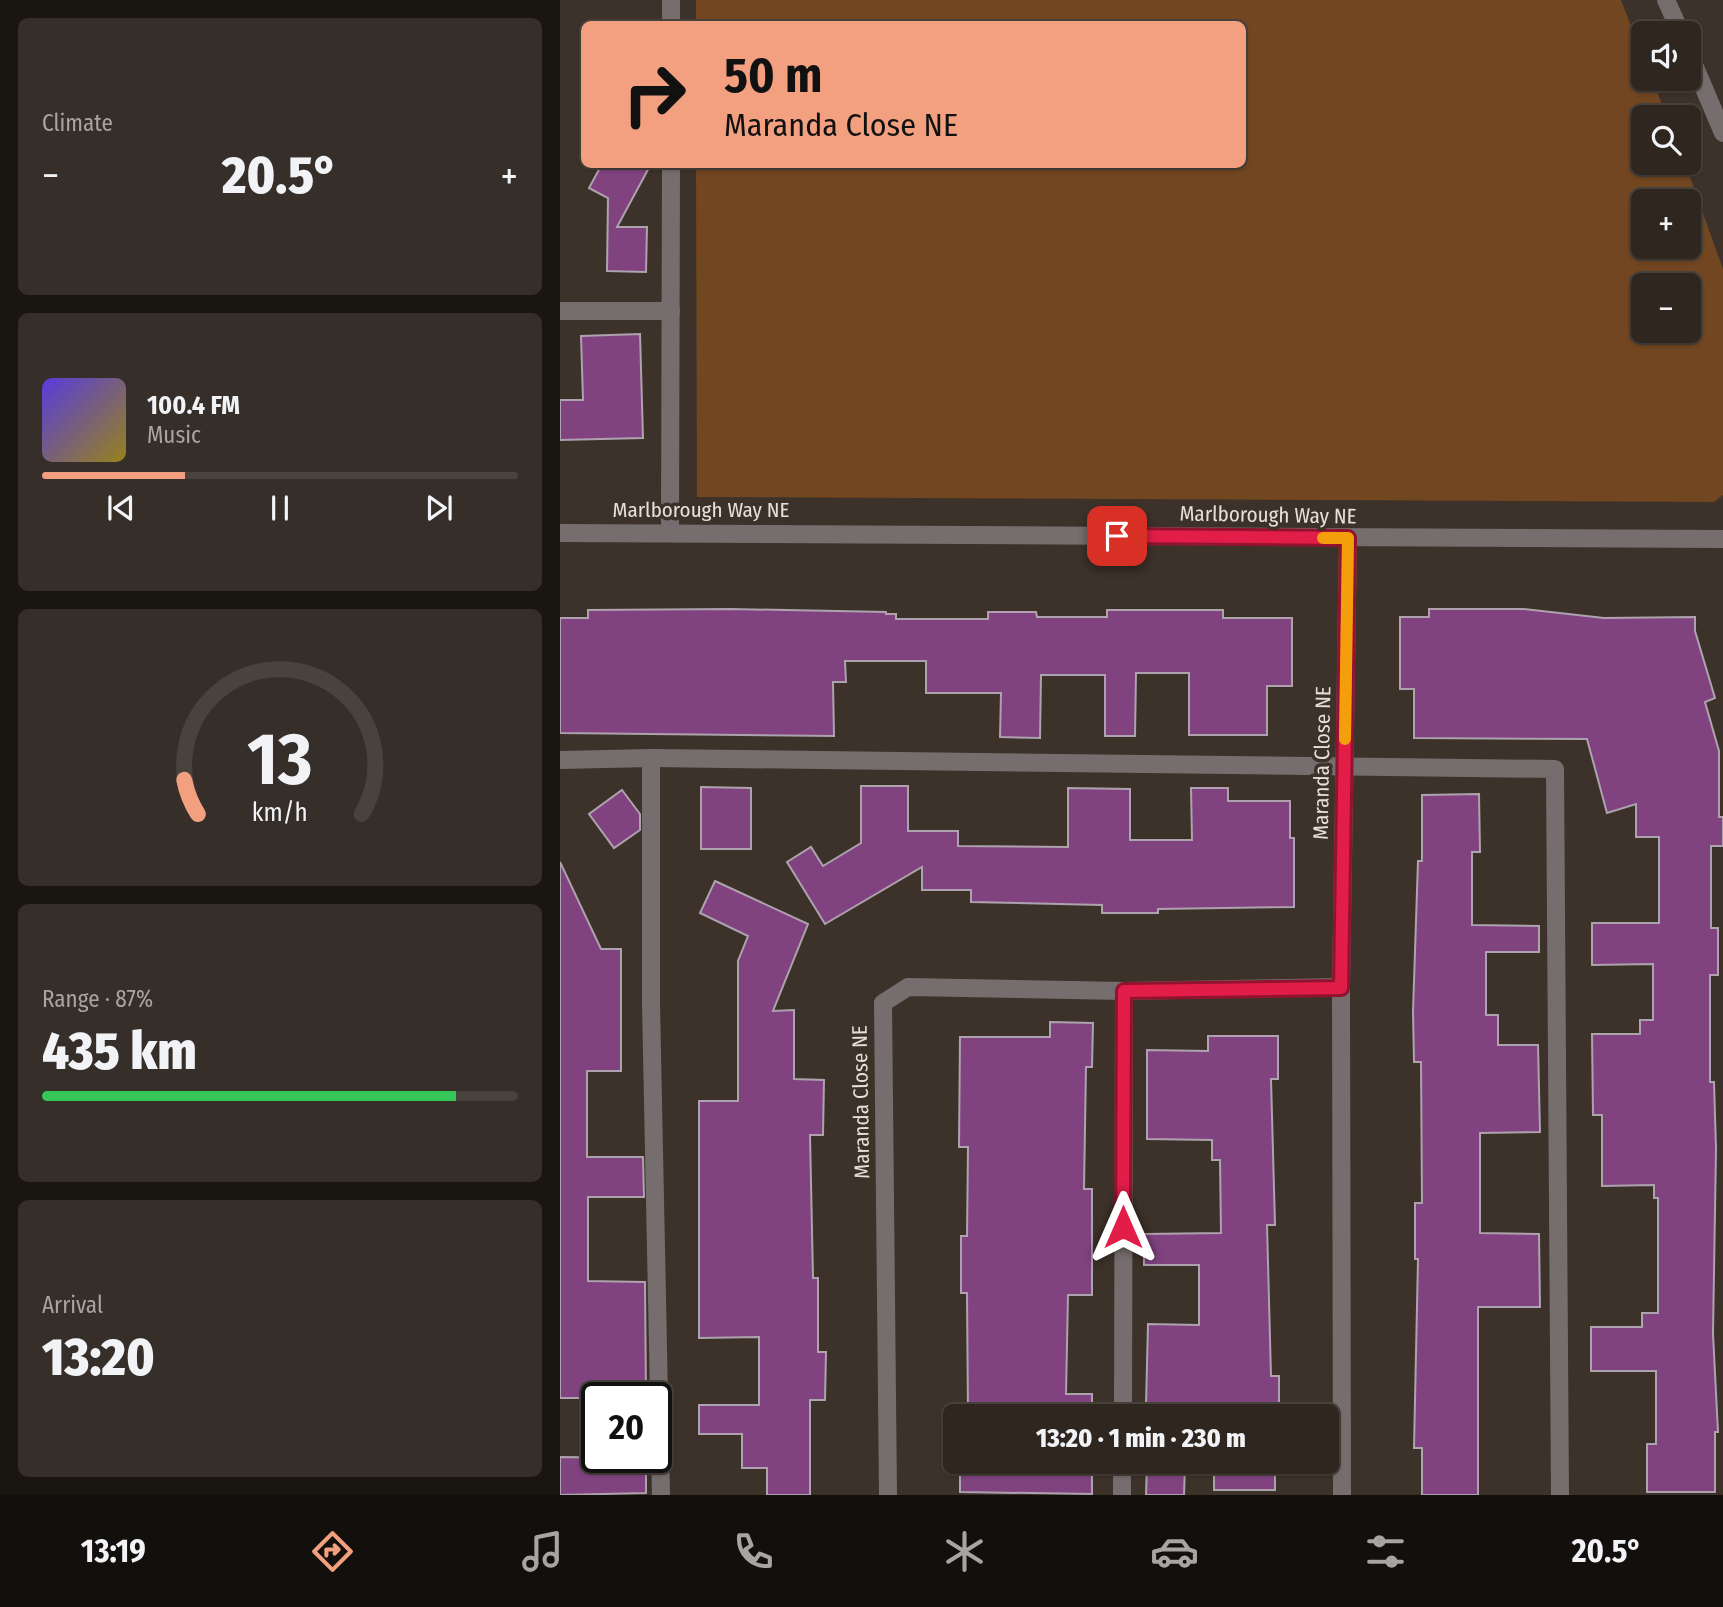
<!DOCTYPE html>
<html lang="en">
<head>
<meta charset="utf-8">
<style>
	:root { --surface:#2e261f; --page:#362e28; --text:#f1f3f6; --muted:#a7a5a4; --line:#49433d; --accent:#f2a07f }
	body { margin:0; font-family:"Fira Sans Condensed",sans-serif; background:var(--page); color:var(--text); height:100vh; display:flex; flex-direction:column; font-size:26px; white-space:nowrap }
	* { box-sizing:border-box; margin:0 }
	p { font-size:23px; color:var(--muted) }
	.icon { flex:none; width:38px; height:38px; fill:none; stroke:currentColor; stroke-width:2; stroke-linecap:round; stroke-linejoin:round }
	.map { position:relative; flex:1; overflow:hidden }
	.side { display:flex; flex-direction:column; gap:18px; padding:18px; background:#191511; width:560px }
	.side>* { flex:none }
	.hud { position:absolute; left:21px; top:21px; width:665px; height:147px; border-radius:10px; box-shadow:0 2px 5px #0004,0 0 0 2px var(--line); background:#f2a07f; color:#111; overflow:hidden }
	.tools { position:absolute; left:1071px; top:21px; display:grid; gap:14px }
	.tools a { display:grid; place-items:center; width:70px; height:70px; border-radius:10px; background:var(--surface); box-shadow:0 2px 5px #0004,0 0 0 2px var(--line); font-size:35px }
	.speed { position:absolute; left:21px; top:1382px; display:flex; gap:14px; font-size:35px; font-weight:700; text-align:center }
	.speed>* { display:grid; place-content:center; width:91px; height:91px; border-radius:50%; background:var(--surface); box-shadow:0 2px 5px #0004,0 0 0 2px var(--line); line-height:1 }
	.speed .limit { border:4px solid #111; border-radius:10px; background:#fff; color:#111 }
	.pin { position:absolute; display:grid; place-items:center; width:60px; height:60px; color:#fff; margin:-30px; border-radius:14px; box-shadow:0 4px 10px #0006 }
	.me { position:absolute; width:77px; margin:-38px; rotate:0deg; stroke-linejoin:round; filter:drop-shadow(0 0 5px #0008) }
	.turn { display:flex; align-items:center; gap:24px; height:147px; padding:0 28px; font-size:32px }
	.turn .icon { width:91px; height:91px; stroke-width:2.5 }
	.turn b { display:block; font-size:49px; line-height:60px }
	.big { font-size:52px; font-weight:800; line-height:1.1 }
	.side .tile { flex:1; display:flex; flex-direction:column; justify-content:center; gap:10px; min-width:0; padding:0 24px; border-radius:10px; background:var(--page) }
	.side .dial { align-items:center; gap:0 }
	.dial svg { height:182px; overflow:visible; fill:none; stroke:var(--line); stroke-width:7; stroke-linecap:round; text-anchor:middle }
	.dial text { fill:var(--text); stroke:none }
	.song { display:flex; align-items:center; gap:21px }
	.cover { width:84px; height:84px; border-radius:10px; background:linear-gradient(135deg,hsl(250 70% 55%),hsl(50 70% 35%)) }
	.played { height:7px; border-radius:4px; background:linear-gradient(90deg,var(--accent) 30%,var(--line) 30%) }
	.keys { display:flex; justify-content:space-around; direction:ltr }
	.heat { display:flex; justify-content:space-between; align-items:center; font-size:38px; direction:ltr }
	.charge { height:10px; border-radius:5px; background:linear-gradient(90deg,#34c759 87%,var(--line) 0) }
	.trip { position:absolute; left:383px; top:1404px; width:396px; height:70px; border-radius:10px; background:var(--surface); box-shadow:0 2px 5px #0004,0 0 0 2px var(--line); font-weight:800; line-height:70px; text-align:center }
	.menu { display:flex; height:112px; justify-content:space-around; align-items:center; background:#120f0c; color:var(--muted) }
	.menu .icon { width:49px; height:49px }
	.menu .active { color:var(--accent) }
	.menu b { font-size:32px; color:var(--text) }
	main { display:flex; flex:1; min-height:0 }
	.map>svg:first-child { display:block }
	.green { fill:#714620; fill-rule:evenodd }
	.building { fill:#804380; stroke:#aea2ae; stroke-width:2 }
	.lines { fill:none; stroke-linecap:round; stroke-linejoin:round }
	.minor { stroke:#766e6e; stroke-width:18 }
	.route-casing { stroke:#92132f; stroke-width:18 }
	.route { stroke:#e11d48; stroke-width:12 }
	.slow { stroke:#f59e0b; stroke-width:12 }
	.labels { text-anchor:middle; stroke-width:7; stroke-linejoin:round; paint-order:stroke }
	.street-label { font-size:21px; fill:#e7dfda; stroke:#3d3229 }
</style>
</head>
<body>
<main>
<section class="side">
<div class="tile"><p>Climate</p>
<div class="heat"><a>−</a><b class="big">20.5°</b><a>+</a></div>
</div>
<div class="tile">
<div class="song"><i class="cover"></i><div><b>100.4 FM</b><p>Music</p></div></div>
<div class="played"></div>
<div class="keys"><svg class="icon" aria-label="previous" viewBox="0 0 24 24"><path d="M18 5L8 12l10 7zM5 5v14"/></svg><svg class="icon" aria-label="pause" viewBox="0 0 24 24"><path d="M8 5v14M16 5v14"/></svg><svg class="icon" aria-label="next" viewBox="0 0 24 24"><path d="M6 5l10 7-10 7zM19 5v14"/></svg></div>
</div>
<div class="tile dial"><svg viewBox="0 0 100 80">
<path d="M14 69A42 42 0 1 1 86 69"/>
<path d="M14 69A42 42 0 0 1 8 54" stroke="#f2a07f"/>
<text x="50" y="56" font-size="32" font-weight="700">13</text>
<text x="50" y="72" font-size="11">km/h</text>
</svg></div>
<div class="tile"><p>Range · 87%</p><b class="big">435 km</b><div class="charge"></div></div>
<div class="tile"><p>Arrival</p><b class="big">13:20</b></div>
</section>
<div class="map">
<svg width="1163" height="1495" viewBox="0 0 1163 1495">
	<rect width="100%" height="100%" fill="#3d3229"/>
	<!-- green -->
	<path class="green" d="M136,0H1061L1083,57V79H1092L1107,117H1083V163H1125L1163,269V495L1154,502L137,497L136,165L682,164V24H136ZM1083,201H1129V247H1083ZM1083,285H1129V331H1083Z"/>
	<!-- building -->
	<g class="building">
		<polygon points="42,164 91,164 57,227 87,227 86,272 47,271 48,198 29,188"/>
		<polygon points="80,334 83,438 0,440 0,400 23,400 21,336"/>
		<polygon points="171,609 326,612 326,614 336,614 336,619 428,619 428,612 476,612 477,617 547,617 547,610 663,610 663,618 732,618 732,686 707,686 707,735 629,735 629,673 576,673 575,736 545,736 545,675 481,675 480,738 440,737 441,693 366,693 366,661 285,661 286,682 273,682 274,736 0,733 0,618 28,618 28,610"/>
		<polygon points="869,609 963,609 1044,618 1135,617 1135,631 1155,698 1145,702 1159,751 1159,817 1163,817 1163,846 1151,846 1151,928 1158,928 1158,975 1150,975 1150,1082 1154,1082 1156,1149 1153,1334 1158,1432 1155,1432 1155,1492 1087,1492 1087,1444 1096,1444 1096,1371 1031,1371 1031,1327 1082,1327 1082,1313 1098,1313 1098,1198 1094,1198 1094,1185 1042,1186 1042,1115 1033,1115 1032,1034 1080,1034 1080,1020 1093,1020 1093,964 1032,965 1032,923 1099,923 1099,837 1076,837 1076,804 1047,813 1027,739 854,738 854,689 840,689 840,617 869,617"/>
		<polygon points="301,786 348,786 348,831 398,831 398,846 508,847 508,788 570,789 570,840 632,840 631,788 668,788 668,801 730,801 730,838 734,838 734,907 598,909 598,913 542,913 542,905 411,902 411,890 362,890 362,867 265,924 227,862 251,847 263,866 301,843"/>
		<polygon points="141,787 191,788 191,849 141,849"/>
		<polygon points="62,790 80,814 80,830 54,848 29,814"/>
		<polygon points="919,794 920,852 912,852 912,925 979,926 979,952 926,952 926,1015 938,1015 938,1045 978,1045 980,1132 920,1133 920,1233 979,1234 980,1307 918,1307 918,1495 862,1495 862,1448 854,1448 858,1259 855,1259 855,1203 862,1203 861,1062 854,1062 853,1012 858,861 862,861 862,795"/>
		<polygon points="0,862 41,949 61,949 61,1071 27,1071 27,1157 83,1157 84,1197 28,1197 28,1281 85,1282 86,1398 0,1398"/>
		<polygon points="155,881 248,924 213,1011 234,1010 234,1079 264,1080 263,1135 250,1135 253,1278 258,1278 258,1352 266,1352 265,1400 250,1400 250,1495 207,1495 207,1468 182,1468 182,1434 139,1434 139,1405 199,1405 199,1337 139,1338 139,1101 178,1101 178,961 188,936 140,913"/>
		<polygon points="490,1022 533,1023 532,1067 526,1067 524,1189 532,1189 532,1295 508,1295 506,1394 532,1394 532,1416 408,1416 407,1293 401,1293 401,1236 407,1236 408,1147 399,1147 400,1037 490,1037"/>
		<polygon points="648,1036 718,1036 718,1079 711,1079 715,1225 707,1225 711,1376 719,1376 719,1416 654,1416 654,1405 586,1405 588,1324 639,1325 639,1265 584,1265 584,1234 661,1233 660,1160 652,1160 652,1140 587,1139 587,1050 648,1051"/>
		<polygon points="0,1457 86,1458 86,1493 0,1495"/>
		<polygon points="400,1461 532,1461 532,1494 400,1492"/>
		<rect x="654" y="1461" width="61" height="29"/>
		<polygon points="587,1465 625,1466 624,1495 586,1495"/>
	</g>
	<g class="lines">
		<!-- minor -->
		<g class="minor">
			<polyline points="1106,0 1121,33"/>
			<polyline points="111,24 111,0"/>
			<polyline points="1129,53 1163,133"/>
			<polyline points="0,311 111,311"/>
			<polyline points="110,532 111,164"/>
			<polyline points="0,533 1163,539"/>
			<polyline points="91,758 995,769 1000,1495"/>
			<polyline points="0,760 91,758 91,1003 101,1495"/>
			<polyline points="563,1416 564,991"/>
			<polyline points="328,1495 323,1003 348,987 564,991 781,987"/>
			<polyline points="562,1495 562,1461"/>
			<polyline points="782,1495 781,987 788,538"/>
		</g>
	</g>
	<g class="lines">
		<defs>
			<polyline id="route" points="557,536 788,538 781,988 564,991 563,1227"/>
		</defs>
		<!-- route casing -->
		<use href="#route" class="route-casing"/>
		<!-- route -->
		<use href="#route" class="route"/>
		<!-- slow -->
		<polyline class="slow" points="763,538 788,538 785,739"/>
	</g>
	<g class="labels">
		<!-- street labels -->
		<g class="street-label">
			<text x="141" y="517">Marlborough Way NE</text>
			<text transform="translate(708 515) rotate(1)" y="7">Marlborough Way NE</text>
			<text transform="translate(762 763) rotate(-89)" y="7">Maranda Close NE</text>
			<text transform="translate(301 1102) rotate(-91)" y="7">Maranda Close NE</text>
		</g>
	</g>
</svg>
<div class="tools">
<a><svg class="icon" aria-label="sound" viewBox="0 0 24 24"><path d="M4 9h4l5-4v14l-5-4H4zM17 9q2 3 0 6"/></svg></a>
<a><svg class="icon" aria-label="search" viewBox="0 0 24 24"><circle cx="10" cy="10" r="6"/><path d="M15 15l6 6"/></svg></a>
<a>+</a>
<a>−</a>
</div>
<div class="speed"><div class="limit">20</div></div>
<div class="pin" style="left:557px;top:536px;background:#d93025"><svg class="icon" aria-label="arrive" viewBox="0 0 24 24"><path d="M6 21V4h12l-3 4 3 4H6"/></svg></div>
<svg class="me" style="left:563px;top:1227px" viewBox="-20 -20 40 40"><path d="M0-17L14 15 0 8-14 15z" fill="#e11d48" stroke="#fff" stroke-width="4"/></svg>
<div class="trip">13:20 · 1 min · 230 m</div>
<div class="hud">
<div class="turn"><svg class="icon" aria-label="right" viewBox="0 0 24 24"><path d="M7 20v-9h11M14 6l5 5-5 5"/></svg><div><b>50 m</b>Maranda Close NE</div></div>
</div>
</div>
</main>
<nav class="menu">
<b>13:19</b>
<svg class="icon active" aria-label="directions" viewBox="0 0 24 24"><path d="M12 3l9 9-9 9-9-9zM9 14v-3h6M13 9l2 2-2 2"/></svg>
<svg class="icon" aria-label="music" viewBox="0 0 24 24"><path d="M9 18V5l10-2v13"/><circle cx="6" cy="18" r="3"/><circle cx="16" cy="16" r="3"/></svg>
<svg class="icon" aria-label="phone" viewBox="0 0 24 24"><path d="M5 4h4l2 5-3 2q2 4 5 5l2-3 5 2v4C11 20 4 13 5 4z"/></svg>
<svg class="icon" aria-label="climate" viewBox="0 0 24 24"><path d="M12 3v18M4 7l16 10M4 17L20 7"/></svg>
<svg class="icon" aria-label="car" viewBox="0 0 24 24"><path d="M5 17H2v-5l4-1 3-4h7l3 4 3 1v5h-3M9 17h6M6 11h13"/><circle cx="7" cy="17" r="2"/><circle cx="17" cy="17" r="2"/></svg>
<svg class="icon" aria-label="filters" viewBox="0 0 24 24"><path d="M4 7h16M4 17h16"/><circle cx="9" cy="7" r="2"/><circle cx="15" cy="17" r="2"/></svg>
<b>20.5°</b>
</nav>
</body>
</html>
